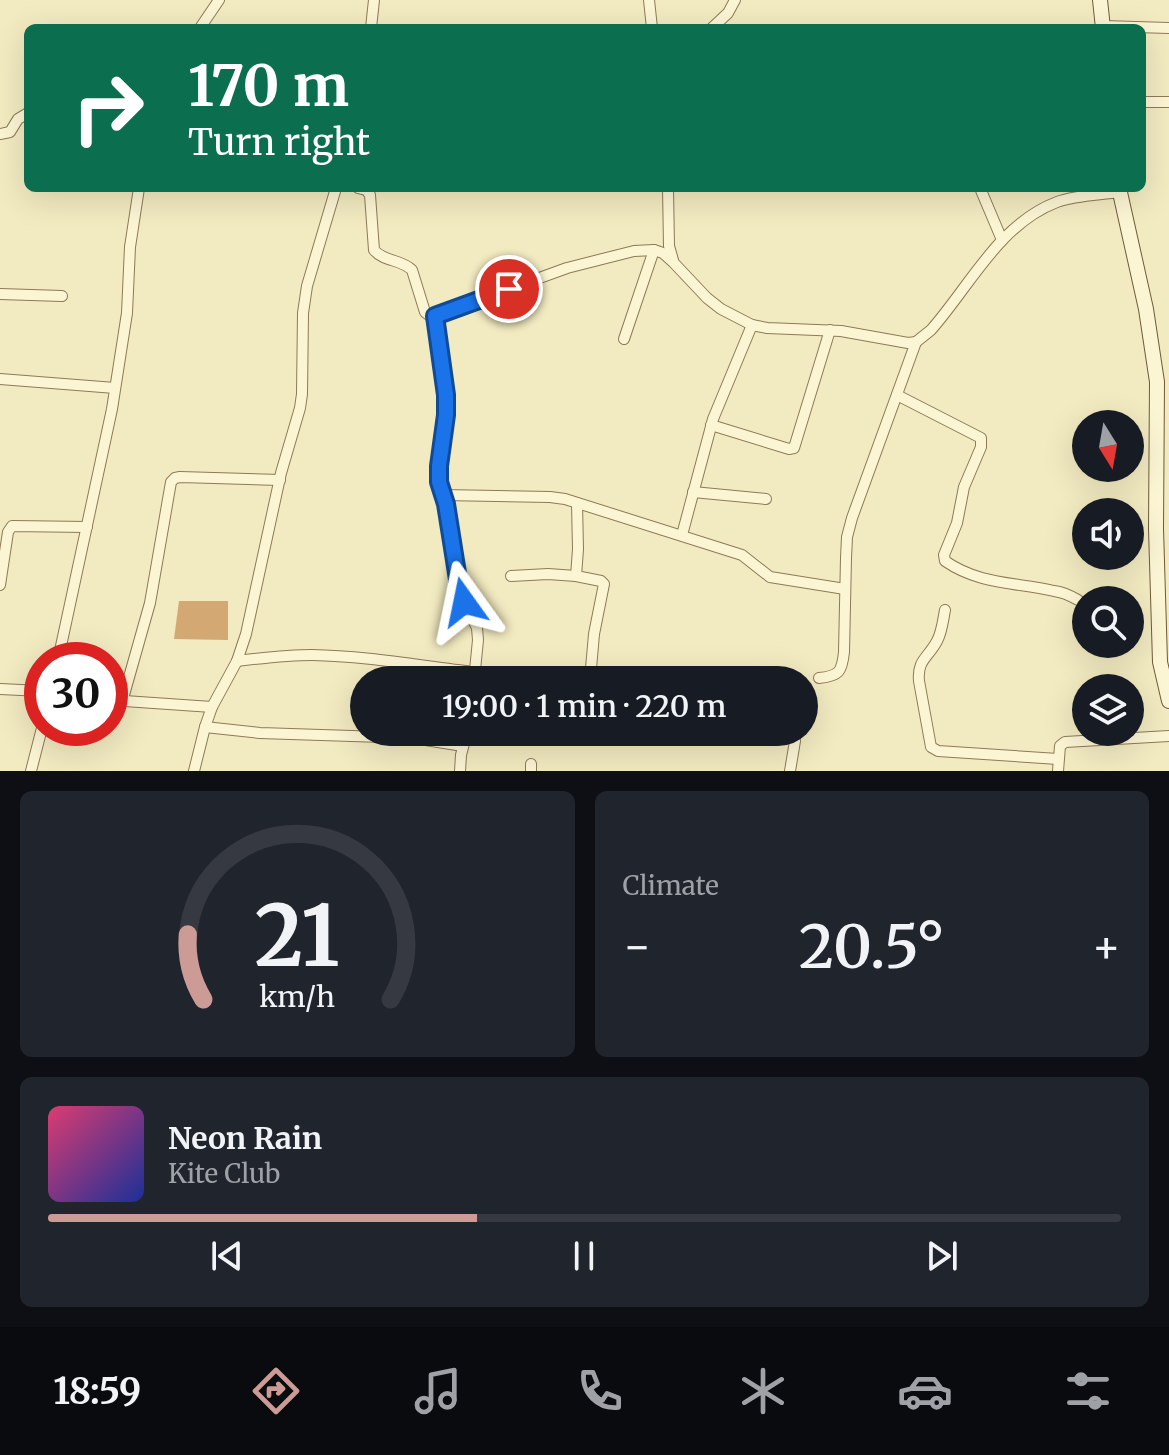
<!DOCTYPE html>
<html lang="en">
<head>
<meta charset="utf-8">
<style>
	:root { --surface:#171b24; --page:#20242c; --text:#f1f3f6; --muted:#9ea1a6; --line:#363941; --accent:#cd9b96 }
	body { margin:0; font-family:Merriweather,serif; background:var(--page); color:var(--text); height:100vh; display:flex; flex-direction:column; font-size:30px; white-space:nowrap }
	* { box-sizing:border-box; margin:0 }
	p { font-size:26px; color:var(--muted) }
	.icon { flex:none; width:44px; height:44px; fill:none; stroke:currentColor; stroke-width:2; stroke-linecap:round; stroke-linejoin:round }
	.map { position:relative; height:771px; overflow:hidden }
	.drawer { display:flex; flex-direction:column; gap:20px; padding:20px; background:#0d0f14; flex:1 }
	.drawer>* { flex:none }
	.guide { position:absolute; left:24px; top:24px; width:1122px; height:168px; border-radius:12px; box-shadow:0 8px 32px #0002; background:#0b6e4f; color:#fff; overflow:hidden }
	.needle { width:52px; rotate:169deg }
	.controls { position:absolute; left:1072px; top:410px; display:grid; gap:16px }
	.controls a { display:grid; place-items:center; width:72px; height:72px; border-radius:50%; background:var(--surface); box-shadow:0 8px 32px #0002; font-size:40px }
	.speed { position:absolute; left:24px; top:642px; display:flex; gap:16px; font-size:40px; font-weight:700; text-align:center }
	.speed>* { display:grid; place-content:center; width:104px; height:104px; border-radius:50%; background:var(--surface); box-shadow:0 8px 32px #0002; line-height:1 }
	.speed .limit { border:12px solid #d22; background:#fff; color:#111 }
	.pin { position:absolute; display:grid; place-items:center; width:68px; height:68px; color:#fff; margin:-34px; border:4px solid #fff; border-radius:50%; box-shadow:0 2px 8px #0007 }
	.me { position:absolute; width:88px; margin:-44px; rotate:348deg; stroke-linejoin:round; filter:drop-shadow(0 0 6px #0008) }
	.turn { display:flex; align-items:center; gap:28px; height:168px; padding:0 32px; font-size:36px }
	.turn .icon { width:104px; height:104px; stroke-width:2.5 }
	.turn b { display:block; font-size:56px; line-height:68px }
	.big { font-size:60px; font-weight:600; line-height:1.1 }
	.drawer .widget { flex:1; display:flex; flex-direction:column; justify-content:center; gap:12px; min-width:0; padding:0 28px; border-radius:12px; background:var(--page) }
	.drawer .dial { align-items:center; gap:0 }
	.dial svg { height:208px; overflow:visible; fill:none; stroke:var(--line); stroke-width:7; stroke-linecap:round; text-anchor:middle }
	.dial text { fill:var(--text); stroke:none }
	.song { display:flex; align-items:center; gap:24px }
	.cover { width:96px; height:96px; border-radius:12px; background:linear-gradient(135deg,hsl(340 70% 55%),hsl(230 70% 35%)) }
	.played { height:8px; border-radius:4px; background:linear-gradient(90deg,var(--accent) 40%,var(--line) 40%) }
	.keys { display:flex; justify-content:space-around; direction:ltr }
	.heat { display:flex; justify-content:space-between; align-items:center; font-size:44px; direction:ltr }
	.drawer .tiles { flex:1; display:grid; gap:20px; grid-template-columns:1fr 1fr }
	.widget:last-child { grid-column:span 2 }
	.trip { position:absolute; left:350px; top:666px; width:468px; height:80px; border-radius:40px; background:var(--surface); box-shadow:0 8px 32px #0002; font-weight:600; line-height:80px; text-align:center }
	.tabs { display:flex; height:128px; justify-content:space-around; align-items:center; background:#090b0e; color:var(--muted) }
	.tabs .icon { width:56px; height:56px }
	.tabs .selected { color:var(--accent) }
	.tabs b { font-size:36px; color:var(--text) }
	.map>svg:first-child { display:block }
	.building { fill:#d4a872 }
	.lines { fill:none; stroke-linecap:round; stroke-linejoin:round }
	.street-casing { stroke:#8d7a56; stroke-width:12 }
	.secondary-casing { stroke:#6f5b39; stroke-width:16 }
	.street { stroke:#fcf5d4; stroke-width:10 }
	.secondary { stroke:#fcf5d4; stroke-width:14 }
	.route-casing { stroke:#114b97; stroke-width:20 }
	.route { stroke:#1a73e8; stroke-width:14 }
</style>
</head>
<body>
<div class="map">
<svg width="1169" height="771" viewBox="0 0 1169 771">
	<rect width="100%" height="100%" fill="#f2eac0"/>
	<!-- building -->
	<polygon class="building" points="179,601 228,601 228,640 174,639"/>
	<g class="lines">
		<defs>
			<g id="street">
				<polyline points="649,0 652,28"/>
				<polyline points="1103,26 1169,28"/>
				<polyline points="200,28 219,0"/>
				<polyline points="371,28 374,0"/>
				<polyline points="712,28 728,13 735,0"/>
				<polyline points="1142,102 1169,102"/>
				<polyline points="0,134 10,132 18,119 28,113"/>
				<path d="M358,188L366,190L370,195L374,250C384,262 401,259 412,270L425,312L430,316H435L567,268L634,251L654,250L663,253L673,262L707,298L721,309L752,325L767,328L841,331L908,343L916,342L931,330C970,286 999,224 1057,202C1076,195 1099,195 1119,192"/>
				<polyline points="668,188 669,246 673,260"/>
				<polyline points="980,188 1002,240"/>
				<polyline points="0,294 62,296"/>
				<polyline points="435,316 446,415 439,466 439,482 446,504 460,592 477,628 478,640 474,680"/>
				<polyline points="624,339 654,250"/>
				<polyline points="0,379 115,388"/>
				<path d="M897,395L981,438V447L964,487L957,523L944,555L945,561C980,585 1015,582 1054,591C1063,592 1071,596 1078,600"/>
				<polyline points="711,425 789,449 794,448 830,330"/>
				<polyline points="693,492 766,499"/>
				<polyline points="443,495 550,497 565,499 742,555 770,577 845,589"/>
				<polyline points="577,503 578,549 576,576 601,581 604,584 594,634 590,680"/>
				<polyline points="682,535 713,419 752,325"/>
				<polyline points="511,576 548,574 576,576"/>
				<polyline points="0,585 8,532 12,526 87,527"/>
				<path d="M945,610C943,620 942,632 937,641C928,658 917,660 919,681L931,747L938,751L1058,759"/>
				<polyline points="58,660 112,409 127,313 130,247 139,188"/>
				<path d="M237,661C262,658 287,655 312,655C366,656 421,666 474,672"/>
				<path d="M819,678C839,676 842,672 844,652L846,558L847,537L852,518L916,342"/>
				<polyline points="0,689 42,691"/>
				<polyline points="110,700 212,707"/>
				<polyline points="122,702 150,603 171,482 175,478 180,477 280,480"/>
				<polyline points="205,727 260,733 413,738 463,746"/>
				<polyline points="786,732 792,734 795,741 790,771"/>
				<polyline points="31,771 42,728"/>
				<polyline points="194,771 205,727 212,707 237,661 246,634 281,473 300,408 302,394 303,313 307,286 336,188"/>
				<polyline points="460,771 461,755 467,732"/>
				<polyline points="531,771 531,764"/>
				<polyline points="1058,771 1060,746 1065,742 1169,736"/>
			</g>
			<g id="secondary">
				<polyline points="1100,0 1103,28"/>
				<polyline points="1119,188 1146,309 1157,382 1156,529 1160,662 1169,701"/>
			</g>
		</defs>
		<!-- street casing -->
		<use href="#street" class="street-casing"/>
		<!-- secondary casing -->
		<use href="#secondary" class="secondary-casing"/>
		<!-- street -->
		<use href="#street" class="street"/>
		<!-- secondary -->
		<use href="#secondary" class="secondary"/>
	</g>
	<g class="lines">
		<defs>
			<polyline id="route" points="464,602 460,592 446,504 439,482 439,466 446,415 446,395 435,316 509,289"/>
		</defs>
		<!-- route casing -->
		<use href="#route" class="route-casing"/>
		<!-- route -->
		<use href="#route" class="route"/>
	</g>
</svg>
<div class="controls">
<a><svg class="needle" viewBox="-14 -14 28 28"><path d="M0-13l5 13h-10z" fill="#e53935"/><path d="M0 13l5-13h-10z" fill="#9ea1a6"/></svg></a>
<a><svg class="icon" aria-label="sound" viewBox="0 0 24 24"><path d="M4 9h4l5-4v14l-5-4H4zM17 9q2 3 0 6"/></svg></a>
<a><svg class="icon" aria-label="search" viewBox="0 0 24 24"><circle cx="10" cy="10" r="6"/><path d="M15 15l6 6"/></svg></a>
<a><svg class="icon" aria-label="layers" viewBox="0 0 24 24"><path d="M12 4l9 5-9 5-9-5zM3 14l9 5 9-5"/></svg></a>
</div>
<div class="speed"><div class="limit">30</div></div>
<div class="pin" style="left:509px;top:289px;background:#d93025"><svg class="icon" aria-label="arrive" viewBox="0 0 24 24"><path d="M6 21V4h12l-3 4 3 4H6"/></svg></div>
<svg class="me" style="left:464px;top:602px" viewBox="-20 -20 40 40"><path d="M0-17L14 15 0 8-14 15z" fill="#1a73e8" stroke="#fff" stroke-width="4"/></svg>
<div class="trip">19:00 · 1 min · 220 m</div>
<div class="guide">
<div class="turn"><svg class="icon" aria-label="right" viewBox="0 0 24 24"><path d="M7 20v-9h11M14 6l5 5-5 5"/></svg><div><b>170 m</b>Turn right</div></div>
</div>
</div>
<section class="drawer">
<div class="tiles">
<div class="widget dial"><svg viewBox="0 0 100 80">
<path d="M14 69A42 42 0 1 1 86 69"/>
<path d="M14 69A42 42 0 0 1 8 44" stroke="#cd9b96"/>
<text x="50" y="56" font-size="32" font-weight="700">21</text>
<text x="50" y="72" font-size="11">km/h</text>
</svg></div>
<div class="widget"><p>Climate</p>
<div class="heat"><a>−</a><b class="big">20.5°</b><a>+</a></div>
</div>
<div class="widget">
<div class="song"><i class="cover"></i><div><b>Neon Rain</b><p>Kite Club</p></div></div>
<div class="played"></div>
<div class="keys"><svg class="icon" aria-label="previous" viewBox="0 0 24 24"><path d="M18 5L8 12l10 7zM5 5v14"/></svg><svg class="icon" aria-label="pause" viewBox="0 0 24 24"><path d="M8 5v14M16 5v14"/></svg><svg class="icon" aria-label="next" viewBox="0 0 24 24"><path d="M6 5l10 7-10 7zM19 5v14"/></svg></div>
</div>
</div>
</section>
<nav class="tabs">
<b>18:59</b>
<svg class="icon selected" aria-label="directions" viewBox="0 0 24 24"><path d="M12 3l9 9-9 9-9-9zM9 14v-3h6M13 9l2 2-2 2"/></svg>
<svg class="icon" aria-label="music" viewBox="0 0 24 24"><path d="M9 18V5l10-2v13"/><circle cx="6" cy="18" r="3"/><circle cx="16" cy="16" r="3"/></svg>
<svg class="icon" aria-label="phone" viewBox="0 0 24 24"><path d="M5 4h4l2 5-3 2q2 4 5 5l2-3 5 2v4C11 20 4 13 5 4z"/></svg>
<svg class="icon" aria-label="climate" viewBox="0 0 24 24"><path d="M12 3v18M4 7l16 10M4 17L20 7"/></svg>
<svg class="icon" aria-label="car" viewBox="0 0 24 24"><path d="M5 17H2v-5l4-1 3-4h7l3 4 3 1v5h-3M9 17h6M6 11h13"/><circle cx="7" cy="17" r="2"/><circle cx="17" cy="17" r="2"/></svg>
<svg class="icon" aria-label="filters" viewBox="0 0 24 24"><path d="M4 7h16M4 17h16"/><circle cx="9" cy="7" r="2"/><circle cx="15" cy="17" r="2"/></svg>
</nav>
</body>
</html>
